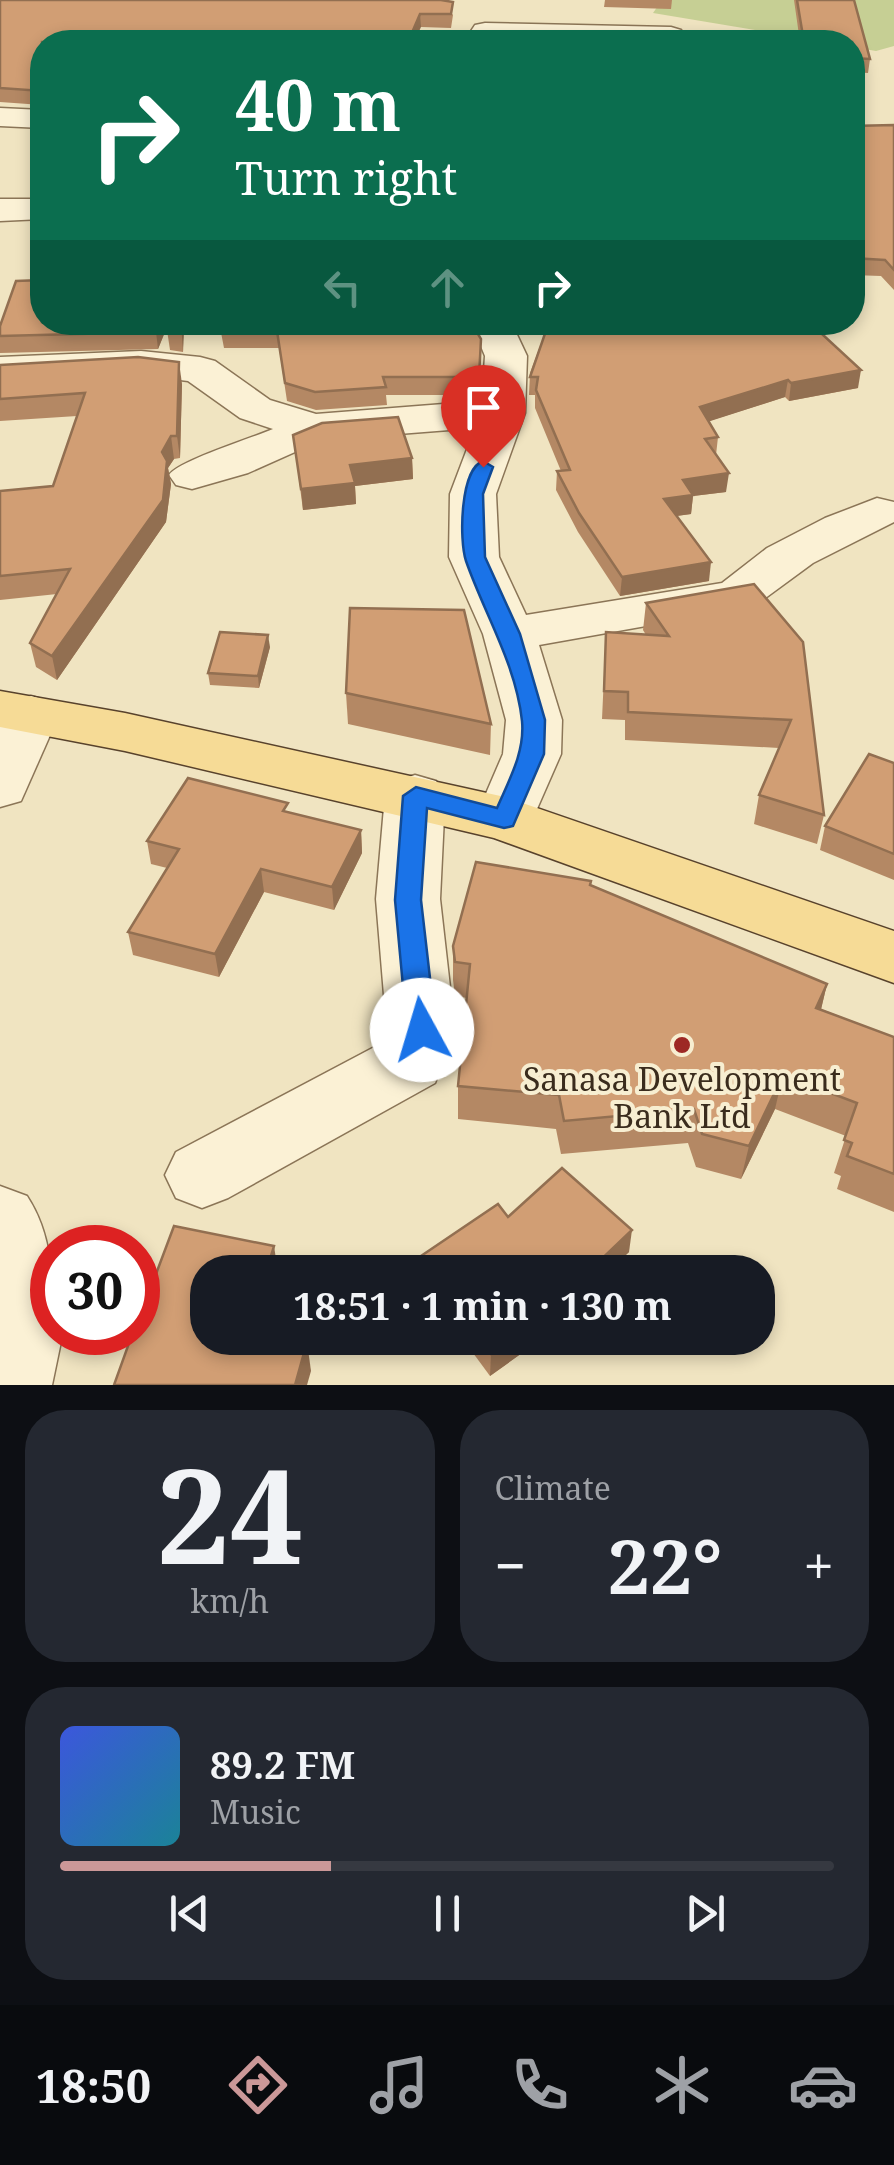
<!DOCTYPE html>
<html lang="en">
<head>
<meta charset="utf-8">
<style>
	:root { --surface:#171b24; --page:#242831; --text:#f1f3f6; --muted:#9ea1a6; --line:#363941; --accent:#cb9898 }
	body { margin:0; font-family:"Noto Serif",serif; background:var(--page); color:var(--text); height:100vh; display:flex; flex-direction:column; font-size:38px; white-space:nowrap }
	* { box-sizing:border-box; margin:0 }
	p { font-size:32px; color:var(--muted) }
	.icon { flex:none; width:55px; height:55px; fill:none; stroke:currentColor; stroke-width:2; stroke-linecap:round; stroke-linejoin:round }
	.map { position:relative; height:1385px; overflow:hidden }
	.side { display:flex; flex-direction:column; gap:25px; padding:25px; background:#0d0f14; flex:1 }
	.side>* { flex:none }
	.hud { position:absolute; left:30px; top:30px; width:835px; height:305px; border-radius:40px; box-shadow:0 5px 15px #0003; background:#0b6e4f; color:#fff; overflow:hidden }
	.speed { position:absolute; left:30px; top:1225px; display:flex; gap:20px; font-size:50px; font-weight:700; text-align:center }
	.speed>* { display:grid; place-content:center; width:130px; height:130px; border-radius:50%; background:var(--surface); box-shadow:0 5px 15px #0003; line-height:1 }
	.speed .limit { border:15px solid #d22; background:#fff; color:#111 }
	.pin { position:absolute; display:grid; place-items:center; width:85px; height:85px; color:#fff; margin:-102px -42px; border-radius:50% 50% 50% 0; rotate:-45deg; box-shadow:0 0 10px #0007 }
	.pin .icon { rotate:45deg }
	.me { position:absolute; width:110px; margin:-55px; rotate:354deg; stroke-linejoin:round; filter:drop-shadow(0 0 8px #0008) }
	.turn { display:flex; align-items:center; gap:35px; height:210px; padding:0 40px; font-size:45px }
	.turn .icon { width:130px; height:130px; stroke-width:2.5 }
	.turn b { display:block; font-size:70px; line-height:85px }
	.lanes { display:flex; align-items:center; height:95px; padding:0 40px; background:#0003; justify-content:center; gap:50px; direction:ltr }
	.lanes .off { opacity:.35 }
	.big { font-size:75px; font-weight:700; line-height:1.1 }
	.side .card { flex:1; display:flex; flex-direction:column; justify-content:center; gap:15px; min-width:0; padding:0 35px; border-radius:40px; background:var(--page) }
	.side .dial { align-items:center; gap:0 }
	.dial b { font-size:130px; line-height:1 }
	.song { display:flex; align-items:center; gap:30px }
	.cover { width:120px; height:120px; border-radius:15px; background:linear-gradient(135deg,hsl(230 70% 55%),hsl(190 70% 35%)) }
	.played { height:10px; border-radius:5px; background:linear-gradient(90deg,var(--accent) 35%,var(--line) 35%) }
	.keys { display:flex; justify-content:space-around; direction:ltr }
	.heat { display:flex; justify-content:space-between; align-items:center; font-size:55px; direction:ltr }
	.side .tiles { flex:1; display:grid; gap:25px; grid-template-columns:1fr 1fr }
	.card:last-child { grid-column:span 2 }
	.trip { position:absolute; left:190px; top:1255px; width:585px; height:100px; border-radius:40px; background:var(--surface); box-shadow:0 5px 15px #0003; font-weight:700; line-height:100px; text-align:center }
	.tabs { display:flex; height:160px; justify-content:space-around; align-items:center; background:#090b0e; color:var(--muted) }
	.tabs .icon { width:70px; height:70px }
	.tabs .on { color:var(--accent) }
	.tabs b { font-size:45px; color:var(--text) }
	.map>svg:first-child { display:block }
	.green { fill:#c6cf94 }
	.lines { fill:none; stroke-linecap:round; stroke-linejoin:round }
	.minor-casing { stroke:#8b7557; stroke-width:3 }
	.primary-casing { stroke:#58422c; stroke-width:3 }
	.minor { fill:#fbf1d5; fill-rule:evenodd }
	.primary { fill:#f6db96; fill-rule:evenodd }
	.wall { fill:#b48864 }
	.shaded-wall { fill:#926f51 }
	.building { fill:#d19e74; stroke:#926f51; stroke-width:2.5 }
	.route { fill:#1a73e8; stroke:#114b97; stroke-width:2.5 }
	.poi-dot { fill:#9d2824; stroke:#f7eed1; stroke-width:4 }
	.labels { text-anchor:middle; stroke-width:8; stroke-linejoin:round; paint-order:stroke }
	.near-poi-label { font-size:32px; fill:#3a2c1d; stroke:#f7eed1 }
</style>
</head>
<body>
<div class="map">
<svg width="894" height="1385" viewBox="0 0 894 1385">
	<rect width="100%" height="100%" fill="#f0e4c1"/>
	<!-- green -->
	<polygon class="green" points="662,0 894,0 894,46 876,51 853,47 852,42 827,42 653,13"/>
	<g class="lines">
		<defs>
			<g id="minor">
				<polygon points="485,23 671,27 681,30 685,36 679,42 475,37 471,31 475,25"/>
				<polygon points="0,108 42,110 42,128 0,126"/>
				<polygon points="0,199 42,199 42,219 0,221"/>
				<path d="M471,322H511L527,356L525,413L496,494L499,557L526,615L722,583L767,548L825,518L877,498L894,502V522L813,563L753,607L539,645L562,720L561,754L526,834L505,841L484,834L475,819L503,754L506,720L483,634L449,557L450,494L475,428L322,440L248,473L192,489L176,485L169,475C178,461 252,438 273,429L240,418L188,381L141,375L0,383V357L141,351L200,357L215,361L270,400L316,414L482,401L485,356Z"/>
				<polygon points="31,696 51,702 59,715 21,801 0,807 0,722 11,702"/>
				<polygon points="415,775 436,781 445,796 440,899 455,1031 435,1083 228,1198 202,1208 176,1198 165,1175 176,1152 382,1043 387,1031 376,899 385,796 394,781"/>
				<path d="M0,1186L27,1196C55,1239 52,1284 52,1332H63L52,1385H0Z"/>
			</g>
			<polygon id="primary" points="0,691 125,713 505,797 894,931 894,983 494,838 125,751 0,727"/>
		</defs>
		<!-- minor casing -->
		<use href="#minor" class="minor-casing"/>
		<!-- primary casing -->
		<use href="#primary" class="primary-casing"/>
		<!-- minor -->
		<use href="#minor" class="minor"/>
		<!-- primary -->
		<use href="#primary" class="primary"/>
	</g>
	<!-- wall -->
	<g class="wall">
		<polygon points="0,0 441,0 453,15 451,28 421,27 42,42 42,105 0,102"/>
		<polygon points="605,0 672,0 671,9 604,7"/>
		<polygon points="794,0 854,0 870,59 868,73 852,72 852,42 800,42"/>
		<polygon points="894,125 894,290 881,276 852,275 852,126"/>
		<polygon points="42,322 169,322 158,349 0,353 0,326"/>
		<polygon points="173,322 183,322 183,352 170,350 167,330"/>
		<polygon points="219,322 471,322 481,339 479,395 386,395 387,405 316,410 287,401 279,348 224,348"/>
		<polygon points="549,322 858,388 789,401 785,397 709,421 718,437 716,455 726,492 693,496 691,514 676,516 709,581 620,596 578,532 556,490 557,471 561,471 535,408 535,395 529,395 530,373"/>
		<polygon points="0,365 182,384 180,458 174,459 168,468 171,484 166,522 57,680 36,667 30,643 57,594 0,600 0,491 53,486 77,416 0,421"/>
		<polygon points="293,435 412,458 413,479 355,486 356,504 303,510"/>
		<polygon points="754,584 824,815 817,844 754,824 759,795 779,748 625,740 625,720 602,719 606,632 646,635 643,630 646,603"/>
		<polygon points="270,647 259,688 210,685 208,673"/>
		<polygon points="346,693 491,724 490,755 348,724"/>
		<polygon points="894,763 894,880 820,850 825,826"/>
		<polygon points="289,813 361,830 362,853 334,910 264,892 219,977 133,955 128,932 167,868 151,864 147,841"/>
		<polygon points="591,885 827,984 821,1009 894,1037 894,1212 837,1189 841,1176 834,1173 846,1136 775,1109 741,1179 696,1167 688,1143 561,1154 556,1129 458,1119 458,1086 467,998 455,996 453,980 453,946"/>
		<polygon points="508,1217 629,1252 608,1272 418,1272 418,1258"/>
		<polygon points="462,1338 543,1338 490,1376"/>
	</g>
	<!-- shaded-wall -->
	<g class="shaded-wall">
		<polygon points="420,14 421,27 414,42 408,42"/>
		<polygon points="160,322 169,322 158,349 156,332"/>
		<polygon points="181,322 183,322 184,333 183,352"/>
		<polygon points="179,362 182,384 180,458 177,436"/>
		<polygon points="861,370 858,388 789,401 791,383"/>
		<polygon points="788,380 785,397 698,425 700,407"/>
		<polygon points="171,436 174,459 168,468 171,484 166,522 57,680 52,656"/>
		<polygon points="412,458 413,479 355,486 356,504 303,510 301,489 350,465"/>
		<polygon points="729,473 726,492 693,496 691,514 662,518 664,499 683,480"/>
		<polygon points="711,562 709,581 620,596 622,577"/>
		<polygon points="268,635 270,647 259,688 258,676"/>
		<polygon points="361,830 362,853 334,910 332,887"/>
		<polygon points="261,869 264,892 219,977 215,954"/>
		<polygon points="827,984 819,1018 816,1008"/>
		<polygon points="783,1075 775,1109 741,1179 749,1146"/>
		<polygon points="632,1230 629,1252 608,1272 588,1272"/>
		<polygon points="274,1246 278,1272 266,1272"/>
		<polygon points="515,1338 543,1338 490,1376 491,1354"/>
		<polygon points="307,1342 311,1371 307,1385 295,1385"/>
	</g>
	<!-- building -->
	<g class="building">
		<polygon points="0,0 441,0 453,2 451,14 420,14 408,42 42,42 42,91 0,88"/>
		<polygon points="797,0 854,0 870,59 852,58 852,42 804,42"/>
		<polygon points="894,125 894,270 885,260 852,258 852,141 862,142 852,126"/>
		<polygon points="42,280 42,322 160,322 156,332 0,336 0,326 16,281"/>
		<polygon points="173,322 181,322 181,331 167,330"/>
		<polygon points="221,322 471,322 481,339 479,377 383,377 386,387 315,392 285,383 277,331 223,330"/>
		<polygon points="549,322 809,322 861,370 791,383 788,380 700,407 718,437 705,439 729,473 683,480 693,495 664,499 711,562 622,577 579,513 557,471 570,470 536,390 538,377 530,377"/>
		<polygon points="138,357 179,362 177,436 171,436 162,452 167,461 163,500 52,656 30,643 70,569 0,576 0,491 53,486 85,393 0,399 0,365"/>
		<polygon points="398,417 412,458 350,465 355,483 301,489 293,435 322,423"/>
		<polygon points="754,584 803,642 824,815 759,795 791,720 628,712 628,692 604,691 606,632 669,636 646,603"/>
		<polygon points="350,608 464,610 491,724 346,693"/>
		<polygon points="220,632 268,635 258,676 208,673"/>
		<polygon points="869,754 894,763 894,854 825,826"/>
		<polygon points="188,778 288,803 283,811 361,830 332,887 261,869 215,954 128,932 179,849 147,841"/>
		<polygon points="476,862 591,881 590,885 827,984 816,1008 894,1037 894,1174 847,1156 852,1143 844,1140 857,1103 783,1075 749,1146 702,1134 694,1109 564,1121 559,1095 458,1086 470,964 455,962 453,946"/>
		<polygon points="562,1168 632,1230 588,1272 429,1272 418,1258 498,1204 508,1217"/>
		<polygon points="174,1226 274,1246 266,1272 208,1272 208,1338 288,1338 307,1342 295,1385 114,1385 133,1332 138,1332 138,1322"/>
		<polygon points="478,1338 515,1338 491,1354"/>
	</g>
	<!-- route -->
	<path class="route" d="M483,461L493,467L483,494L485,557L520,634L545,720L544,754L513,826L504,828L427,808L421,900L436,1030L432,1039L422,1042L411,1039L407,1030L395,900L403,796L416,787L497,808C509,780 525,752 522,721C516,664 484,613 466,561C459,540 460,469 483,461Z"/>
	<!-- markers -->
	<circle class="poi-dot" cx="682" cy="1045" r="10"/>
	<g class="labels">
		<!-- near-poi labels -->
		<g class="near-poi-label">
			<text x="682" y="1091">Sanasa Development<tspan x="682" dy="37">Bank Ltd</tspan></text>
		</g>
	</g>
</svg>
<div class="speed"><div class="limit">30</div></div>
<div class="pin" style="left:483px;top:467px;background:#d93025"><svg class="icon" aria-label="arrive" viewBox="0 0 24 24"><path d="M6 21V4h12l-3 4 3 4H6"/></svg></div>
<svg class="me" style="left:422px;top:1030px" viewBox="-20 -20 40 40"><circle r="19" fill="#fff"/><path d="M0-13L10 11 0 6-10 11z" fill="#1a73e8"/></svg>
<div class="trip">18:51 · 1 min · 130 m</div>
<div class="hud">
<div class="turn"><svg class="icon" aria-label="right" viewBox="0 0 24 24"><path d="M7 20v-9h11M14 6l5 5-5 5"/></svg><div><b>40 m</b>Turn right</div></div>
<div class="lanes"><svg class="icon off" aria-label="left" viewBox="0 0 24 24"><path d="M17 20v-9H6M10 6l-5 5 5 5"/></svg><svg class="icon off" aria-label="ahead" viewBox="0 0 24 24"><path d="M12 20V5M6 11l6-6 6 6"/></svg><svg class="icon" aria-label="right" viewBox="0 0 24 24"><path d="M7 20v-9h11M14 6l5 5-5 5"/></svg></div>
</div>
</div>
<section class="side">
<div class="tiles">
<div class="card dial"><b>24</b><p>km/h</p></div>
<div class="card"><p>Climate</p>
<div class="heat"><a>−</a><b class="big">22°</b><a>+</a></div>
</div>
<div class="card">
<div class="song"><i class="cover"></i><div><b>89.2 FM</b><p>Music</p></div></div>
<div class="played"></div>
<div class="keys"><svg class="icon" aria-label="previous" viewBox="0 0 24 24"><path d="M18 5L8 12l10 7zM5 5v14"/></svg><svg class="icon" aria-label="pause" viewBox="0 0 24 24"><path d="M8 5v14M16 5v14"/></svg><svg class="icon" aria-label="next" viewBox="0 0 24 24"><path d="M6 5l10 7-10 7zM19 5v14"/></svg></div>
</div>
</div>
</section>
<nav class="tabs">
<b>18:50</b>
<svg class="icon on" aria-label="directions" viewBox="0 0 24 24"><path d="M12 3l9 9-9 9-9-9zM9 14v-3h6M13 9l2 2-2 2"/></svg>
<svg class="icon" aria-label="music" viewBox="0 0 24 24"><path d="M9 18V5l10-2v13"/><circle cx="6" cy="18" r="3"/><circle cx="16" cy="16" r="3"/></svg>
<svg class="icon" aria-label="phone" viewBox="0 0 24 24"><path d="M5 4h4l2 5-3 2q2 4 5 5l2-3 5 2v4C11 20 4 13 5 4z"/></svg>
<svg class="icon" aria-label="climate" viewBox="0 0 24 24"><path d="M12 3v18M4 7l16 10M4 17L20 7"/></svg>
<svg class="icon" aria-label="car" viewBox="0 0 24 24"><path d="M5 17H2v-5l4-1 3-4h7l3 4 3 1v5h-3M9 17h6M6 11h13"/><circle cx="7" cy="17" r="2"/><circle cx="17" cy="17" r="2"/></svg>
</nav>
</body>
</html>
